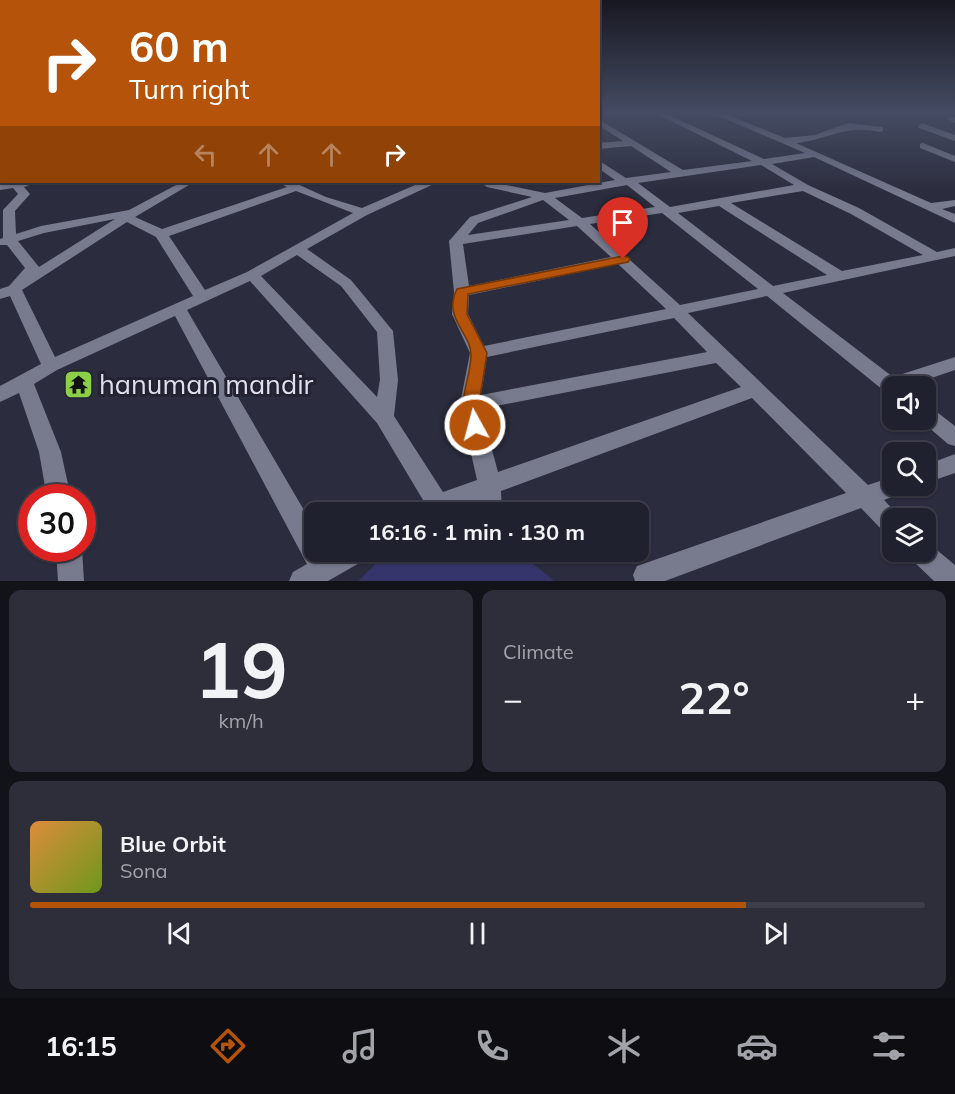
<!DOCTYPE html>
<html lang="en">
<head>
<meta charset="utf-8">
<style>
	:root { --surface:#20212e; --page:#2d2e3a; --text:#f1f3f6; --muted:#a2a3aa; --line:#3d3e4a; --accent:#b45309 }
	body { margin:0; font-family:Mulish,sans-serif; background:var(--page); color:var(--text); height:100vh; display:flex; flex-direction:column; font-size:22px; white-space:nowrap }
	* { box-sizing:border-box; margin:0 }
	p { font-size:20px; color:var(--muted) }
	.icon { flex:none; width:33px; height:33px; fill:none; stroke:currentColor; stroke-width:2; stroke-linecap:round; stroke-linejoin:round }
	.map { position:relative; height:581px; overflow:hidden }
	.drawer { display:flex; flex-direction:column; gap:9px; padding:9px; background:#121219; flex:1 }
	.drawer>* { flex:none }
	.top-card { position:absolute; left:0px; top:0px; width:600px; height:183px; box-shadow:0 2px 4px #0004,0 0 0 2px var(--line); background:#b45309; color:#fff; overflow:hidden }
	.buttons { position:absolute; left:882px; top:376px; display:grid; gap:12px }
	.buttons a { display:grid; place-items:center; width:54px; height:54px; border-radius:12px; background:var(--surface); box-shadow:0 2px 4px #0004,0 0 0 2px var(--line); font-size:30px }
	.speed { position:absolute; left:18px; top:484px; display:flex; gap:12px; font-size:30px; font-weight:700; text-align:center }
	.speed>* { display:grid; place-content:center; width:78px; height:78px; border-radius:50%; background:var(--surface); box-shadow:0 2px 4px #0004,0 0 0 2px var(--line); line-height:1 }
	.speed .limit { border:9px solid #d22; background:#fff; color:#111 }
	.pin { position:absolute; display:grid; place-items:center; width:51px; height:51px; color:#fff; margin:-62px -26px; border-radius:50% 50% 50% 0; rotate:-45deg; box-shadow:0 0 6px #0007 }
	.pin .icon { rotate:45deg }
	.me { position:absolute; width:66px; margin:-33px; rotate:353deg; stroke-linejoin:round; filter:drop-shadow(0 0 4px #0008) }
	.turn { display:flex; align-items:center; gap:21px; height:126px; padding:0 30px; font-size:27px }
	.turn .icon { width:78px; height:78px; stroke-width:2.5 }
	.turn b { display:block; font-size:42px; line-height:51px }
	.lanes { display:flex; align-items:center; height:57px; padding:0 30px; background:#0003; justify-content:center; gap:30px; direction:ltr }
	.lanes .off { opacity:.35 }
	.big { font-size:45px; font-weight:700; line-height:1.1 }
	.drawer .tile { flex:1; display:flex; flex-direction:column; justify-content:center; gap:9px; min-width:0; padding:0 21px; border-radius:12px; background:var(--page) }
	.drawer .dial { align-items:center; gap:0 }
	.dial b { font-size:78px; line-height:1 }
	.song { display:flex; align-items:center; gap:18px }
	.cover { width:72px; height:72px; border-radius:9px; background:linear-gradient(135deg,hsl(30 70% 55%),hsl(80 70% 35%)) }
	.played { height:6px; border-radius:3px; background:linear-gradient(90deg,var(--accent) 80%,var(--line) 80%) }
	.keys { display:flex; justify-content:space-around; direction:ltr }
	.heat { display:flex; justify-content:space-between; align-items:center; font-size:33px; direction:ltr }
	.drawer .tiles { flex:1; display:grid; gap:9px; grid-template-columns:1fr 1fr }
	.tile:last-child { grid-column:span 2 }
	.trip { position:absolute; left:304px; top:502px; width:345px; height:60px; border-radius:12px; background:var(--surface); box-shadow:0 2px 4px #0004,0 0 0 2px var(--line); font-weight:700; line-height:60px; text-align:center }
	.dock { display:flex; height:96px; justify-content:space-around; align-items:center; background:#0d0d12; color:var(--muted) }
	.dock .icon { width:42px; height:42px }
	.dock .on { color:var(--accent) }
	.dock b { font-size:27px; color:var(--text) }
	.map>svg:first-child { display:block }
	.green { fill:#36356b }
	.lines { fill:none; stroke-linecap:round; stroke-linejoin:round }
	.minor { fill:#787a8e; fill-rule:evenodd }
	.route { fill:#b45309; stroke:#753606; stroke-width:1.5 }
	.labels { text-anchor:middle; stroke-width:6; stroke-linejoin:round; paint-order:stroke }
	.near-poi-label { font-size:27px; fill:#dedfea; stroke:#223; text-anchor:start }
</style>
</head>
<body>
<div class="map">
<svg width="955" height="581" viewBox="0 0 955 581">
	<rect width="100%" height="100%" fill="#2b2c3d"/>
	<!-- green -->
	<polygon class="green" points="388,552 519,552 554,581 358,581"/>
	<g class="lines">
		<!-- minor -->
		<g class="minor">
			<path d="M657,114H667L764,159L805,153L714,114H725L785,138L815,135L848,123L883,127V131L880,132C845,124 830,139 796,143L931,203L955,200V206L942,209L955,214V223L814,157L772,164L808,185L859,208L937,252L955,248V256L783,293L893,377L955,357V370L905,387H892V394L883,390L767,296L688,313L868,485L892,477V486H905L902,493L884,500L902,519H892V534L883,531L861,508L665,581H635L633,575L637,566L846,493L752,398L501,491L502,513H478V500L444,513H411L415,505L423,500L377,423L250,281L187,310L315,529V552H367L363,561L328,581H289L293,572L307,564L175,316L57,370L34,384L61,452L71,498H47L39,452L19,393L0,402V386L41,364L10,296L0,299V289L9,286L25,268L7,245H0V239L3,238V210L18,194L13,188L0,190V184L9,182H38L24,187L30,194L15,211L16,234L41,226L129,210L178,184V182H188L189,185L135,217L162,229L287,187L283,185V182H293L326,197L362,208L422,182H435L434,184L367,215L307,249L351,280L393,331L398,380L394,416L443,492L477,480L460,404L470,353L452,314L454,292L449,241L470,217L532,197L487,187L480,182H492L545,193L615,180L598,168V160L626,178L671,172L631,146L598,149V143L623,141L598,125V119L683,170L752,161ZM761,165L794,185L670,207L638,183ZM627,185L655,207L582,218L555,198ZM296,191L353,213L247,272L205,290L169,236ZM803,191L851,214L923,255L842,271L731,203ZM543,200L569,220L468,235L478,223ZM719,206L827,275L773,286L678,213ZM662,213L758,289L680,305L590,224ZM115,219L39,267L18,241L44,233ZM127,222L156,237L193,296L55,357L22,290ZM577,226L611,257L469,286L463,244ZM297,255L341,286L377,332L380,380L377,397L261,276ZM618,264L666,309L484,346L468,314L469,295ZM674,318L707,352L481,395L487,357ZM716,363L741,387L498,472L481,409Z"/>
			<polygon points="951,117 955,117 955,123 947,119"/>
			<polygon points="922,123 955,135 955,141 919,128 918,126"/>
			<polygon points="0,125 2,125 0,133"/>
			<polygon points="923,143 955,156 955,162 920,148 920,144"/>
			<polygon points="0,156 2,156 2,164 0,163"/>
			<polygon points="926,406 933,409 955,426 955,446 948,444 920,420 926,420"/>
			<polygon points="955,454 955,473 926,483 926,465"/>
			<polygon points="926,541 955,565 955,581 934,581 913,561 909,552 926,552"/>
			<polygon points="56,549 82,549 84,581 58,581"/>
		</g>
	</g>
	<!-- sky -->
	<linearGradient id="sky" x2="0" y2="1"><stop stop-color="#181822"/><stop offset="0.58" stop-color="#444b62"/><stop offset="1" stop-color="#444b62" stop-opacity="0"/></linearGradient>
	<rect width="955" height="195" fill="url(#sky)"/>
	<!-- route -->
	<path class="route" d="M623,256L628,257L630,259L628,262L468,294L467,314L487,353L479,404L484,425L482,430L475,432L469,430C455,404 470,382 471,356C472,334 442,318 457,289Z"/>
	<!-- icons -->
	<defs>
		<symbol id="temple-square" viewBox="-11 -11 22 22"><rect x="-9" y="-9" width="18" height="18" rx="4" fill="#8cce45" stroke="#223"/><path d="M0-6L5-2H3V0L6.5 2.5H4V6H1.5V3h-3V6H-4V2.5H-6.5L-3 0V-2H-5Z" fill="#111"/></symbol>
	</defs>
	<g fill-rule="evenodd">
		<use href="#temple-square" x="62" y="368" width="33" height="33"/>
	</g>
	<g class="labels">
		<!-- near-poi labels -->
		<g class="near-poi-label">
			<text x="99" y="394">hanuman mandir</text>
		</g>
	</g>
</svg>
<div class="buttons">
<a><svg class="icon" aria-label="sound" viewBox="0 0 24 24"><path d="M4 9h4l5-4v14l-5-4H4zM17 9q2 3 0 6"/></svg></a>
<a><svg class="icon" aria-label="search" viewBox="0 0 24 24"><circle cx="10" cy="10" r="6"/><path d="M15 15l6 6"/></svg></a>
<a><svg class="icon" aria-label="layers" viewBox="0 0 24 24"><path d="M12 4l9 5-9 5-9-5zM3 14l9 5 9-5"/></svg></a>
</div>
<div class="speed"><div class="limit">30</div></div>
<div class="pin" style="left:623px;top:259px;background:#d93025"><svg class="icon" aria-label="arrive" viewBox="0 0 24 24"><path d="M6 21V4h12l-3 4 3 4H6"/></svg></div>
<svg class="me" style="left:475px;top:425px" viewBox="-20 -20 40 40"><circle r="17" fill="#b45309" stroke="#fff" stroke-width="3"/><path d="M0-11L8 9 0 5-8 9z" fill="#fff"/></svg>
<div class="trip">16:16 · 1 min · 130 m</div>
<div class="top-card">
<div class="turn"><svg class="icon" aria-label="right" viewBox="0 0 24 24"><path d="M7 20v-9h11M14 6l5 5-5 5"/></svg><div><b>60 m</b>Turn right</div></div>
<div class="lanes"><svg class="icon off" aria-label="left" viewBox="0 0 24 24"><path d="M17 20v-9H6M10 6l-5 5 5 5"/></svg><svg class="icon off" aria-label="ahead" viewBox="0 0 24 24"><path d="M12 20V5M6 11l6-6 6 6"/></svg><svg class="icon off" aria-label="ahead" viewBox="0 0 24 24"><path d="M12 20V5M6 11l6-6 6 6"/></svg><svg class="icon" aria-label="right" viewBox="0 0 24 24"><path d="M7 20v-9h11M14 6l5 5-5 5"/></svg></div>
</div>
</div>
<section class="drawer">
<div class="tiles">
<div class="tile dial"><b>19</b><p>km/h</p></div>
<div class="tile"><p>Climate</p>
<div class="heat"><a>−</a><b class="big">22°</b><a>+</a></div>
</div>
<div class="tile">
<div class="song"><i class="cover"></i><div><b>Blue Orbit</b><p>Sona</p></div></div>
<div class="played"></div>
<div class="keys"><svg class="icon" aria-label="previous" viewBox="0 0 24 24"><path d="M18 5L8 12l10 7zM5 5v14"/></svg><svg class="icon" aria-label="pause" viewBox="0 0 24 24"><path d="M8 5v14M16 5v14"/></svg><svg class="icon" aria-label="next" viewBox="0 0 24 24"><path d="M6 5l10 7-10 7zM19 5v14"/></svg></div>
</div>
</div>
</section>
<nav class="dock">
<b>16:15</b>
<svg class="icon on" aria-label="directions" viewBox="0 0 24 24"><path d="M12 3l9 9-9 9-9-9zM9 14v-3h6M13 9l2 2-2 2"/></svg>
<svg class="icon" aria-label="music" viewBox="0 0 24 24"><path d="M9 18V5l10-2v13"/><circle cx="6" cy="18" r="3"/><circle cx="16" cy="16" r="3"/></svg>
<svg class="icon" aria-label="phone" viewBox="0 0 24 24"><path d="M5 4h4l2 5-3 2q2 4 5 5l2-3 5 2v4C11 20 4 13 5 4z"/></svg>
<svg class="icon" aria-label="climate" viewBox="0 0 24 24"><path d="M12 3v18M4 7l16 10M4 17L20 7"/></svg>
<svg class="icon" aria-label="car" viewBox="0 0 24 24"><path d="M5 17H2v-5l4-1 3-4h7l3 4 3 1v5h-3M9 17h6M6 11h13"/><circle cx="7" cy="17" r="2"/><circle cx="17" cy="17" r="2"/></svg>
<svg class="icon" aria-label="filters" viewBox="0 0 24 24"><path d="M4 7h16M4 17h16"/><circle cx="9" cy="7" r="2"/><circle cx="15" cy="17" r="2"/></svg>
</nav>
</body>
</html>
